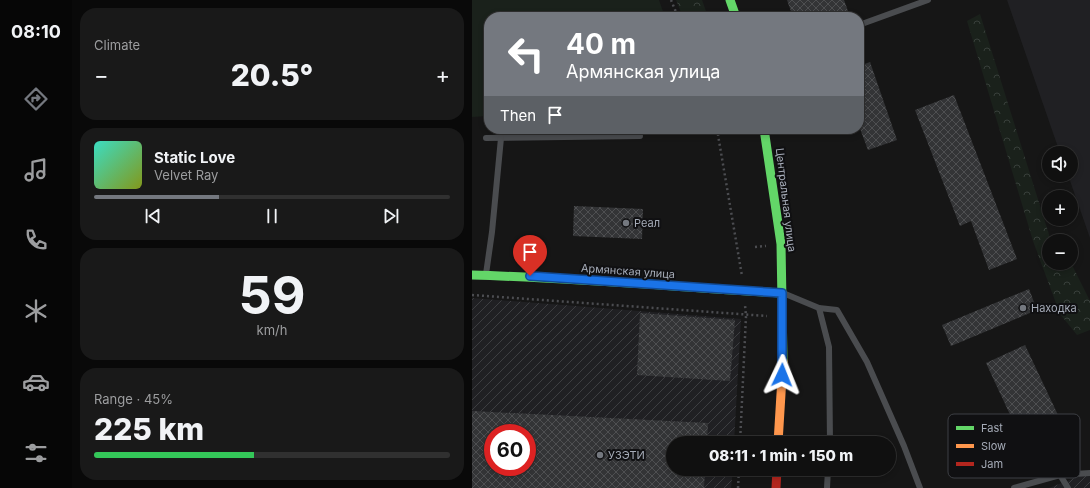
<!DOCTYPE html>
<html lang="en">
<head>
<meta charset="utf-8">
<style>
	:root { --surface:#101010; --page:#191919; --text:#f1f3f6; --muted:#9c9d9f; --line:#303030; --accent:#74787f }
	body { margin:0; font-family:Inter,sans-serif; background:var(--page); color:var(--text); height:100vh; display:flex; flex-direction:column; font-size:15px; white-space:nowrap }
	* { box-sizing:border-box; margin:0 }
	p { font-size:13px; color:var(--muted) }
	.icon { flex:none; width:22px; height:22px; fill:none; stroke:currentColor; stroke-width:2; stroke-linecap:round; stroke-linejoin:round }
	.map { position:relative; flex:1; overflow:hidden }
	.details { display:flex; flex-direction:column; gap:8px; padding:8px; background:#090909; width:400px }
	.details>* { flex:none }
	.banner { position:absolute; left:12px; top:12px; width:380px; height:122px; border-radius:16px; box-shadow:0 2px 6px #0003,0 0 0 1px var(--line); background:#74787f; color:#fff; overflow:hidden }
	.controls { position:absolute; left:570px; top:146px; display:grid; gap:8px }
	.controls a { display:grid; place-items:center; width:36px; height:36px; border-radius:50%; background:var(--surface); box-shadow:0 2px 6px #0003,0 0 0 1px var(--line); font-size:20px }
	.speed { position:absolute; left:12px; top:424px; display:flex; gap:8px; font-size:20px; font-weight:700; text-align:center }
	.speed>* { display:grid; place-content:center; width:52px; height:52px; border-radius:50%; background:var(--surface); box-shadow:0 2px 6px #0003,0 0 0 1px var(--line); line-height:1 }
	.speed .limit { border:6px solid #d22; background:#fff; color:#111 }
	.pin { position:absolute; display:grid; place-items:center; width:34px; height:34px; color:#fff; margin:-41px -17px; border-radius:50% 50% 50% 0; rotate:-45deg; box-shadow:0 0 4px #0007 }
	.pin .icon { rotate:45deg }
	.me { position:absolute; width:44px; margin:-22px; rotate:2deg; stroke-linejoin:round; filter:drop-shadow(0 0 3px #0008) }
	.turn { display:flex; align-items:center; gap:14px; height:84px; padding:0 16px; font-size:18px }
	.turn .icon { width:52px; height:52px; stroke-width:2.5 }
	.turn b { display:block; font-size:28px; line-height:34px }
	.then { display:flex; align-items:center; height:38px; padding:0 16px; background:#0003; gap:8px; font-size:15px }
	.big { font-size:30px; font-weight:800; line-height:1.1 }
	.details .card { flex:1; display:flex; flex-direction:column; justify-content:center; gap:6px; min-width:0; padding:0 14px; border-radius:16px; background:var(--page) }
	.details .dial { align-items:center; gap:0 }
	.dial b { font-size:52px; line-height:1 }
	.song { display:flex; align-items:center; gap:12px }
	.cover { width:48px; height:48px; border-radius:6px; background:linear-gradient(135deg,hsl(170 70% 55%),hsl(70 70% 35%)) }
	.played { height:4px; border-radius:2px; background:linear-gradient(90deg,var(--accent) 35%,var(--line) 35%) }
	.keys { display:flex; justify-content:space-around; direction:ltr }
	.heat { display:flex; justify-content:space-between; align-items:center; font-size:22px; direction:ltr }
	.charge { height:6px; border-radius:3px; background:linear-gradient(90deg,#34c759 45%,var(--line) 0) }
	.trip { position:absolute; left:194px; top:436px; width:230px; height:40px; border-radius:20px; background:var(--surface); box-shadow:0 2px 6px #0003,0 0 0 1px var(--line); font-weight:800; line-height:40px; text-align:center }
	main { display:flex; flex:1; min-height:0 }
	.tab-bar { display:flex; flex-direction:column; width:72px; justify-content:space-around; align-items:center; background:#060606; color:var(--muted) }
	.tab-bar .icon { width:28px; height:28px }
	.tab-bar .on { color:var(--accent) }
	.tab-bar b { font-size:18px; color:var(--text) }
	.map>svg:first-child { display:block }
	.built { fill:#202023 }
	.industrial { fill:url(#industrial-furrows); fill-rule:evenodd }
	.forest { fill:url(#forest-crowns) }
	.garden { fill:#1a211b }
	.building { fill:url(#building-cross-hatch); fill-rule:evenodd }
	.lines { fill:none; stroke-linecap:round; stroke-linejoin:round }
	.path { stroke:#4c4d51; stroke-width:2.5; stroke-dasharray:2 3; stroke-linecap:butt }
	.lane { stroke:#4a4c4f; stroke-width:6 }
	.fast { stroke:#63d668; stroke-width:9 }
	.slow { stroke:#ff974d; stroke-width:9 }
	.jam { stroke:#b3261e; stroke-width:9 }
	.route-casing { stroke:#114b97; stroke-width:10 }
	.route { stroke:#1a73e8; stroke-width:7 }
	.poi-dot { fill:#74787f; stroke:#101012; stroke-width:1.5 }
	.labels { text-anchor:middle; stroke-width:4; stroke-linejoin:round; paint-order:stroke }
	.street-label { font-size:11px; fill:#a6acb8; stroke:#101012 }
	.poi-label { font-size:11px; fill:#a6acb8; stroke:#101012; text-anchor:start }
	.key { fill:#101012; stroke:#3d3f44; stroke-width:1 }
	.key-label { font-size:11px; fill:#a6acb8 }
</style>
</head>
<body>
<main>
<nav class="tab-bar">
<b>08:10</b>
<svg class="icon on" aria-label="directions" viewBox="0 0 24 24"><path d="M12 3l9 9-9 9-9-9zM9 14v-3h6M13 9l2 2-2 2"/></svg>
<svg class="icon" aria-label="music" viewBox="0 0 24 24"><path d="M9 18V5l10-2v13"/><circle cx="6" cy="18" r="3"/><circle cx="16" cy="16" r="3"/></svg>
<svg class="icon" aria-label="phone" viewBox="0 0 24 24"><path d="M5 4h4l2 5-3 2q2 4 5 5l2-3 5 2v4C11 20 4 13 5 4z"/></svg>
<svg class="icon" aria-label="climate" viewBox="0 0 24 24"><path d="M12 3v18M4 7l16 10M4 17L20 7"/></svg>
<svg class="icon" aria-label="car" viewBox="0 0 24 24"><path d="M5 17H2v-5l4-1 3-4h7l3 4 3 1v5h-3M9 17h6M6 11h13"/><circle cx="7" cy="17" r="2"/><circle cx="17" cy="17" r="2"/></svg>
<svg class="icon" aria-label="filters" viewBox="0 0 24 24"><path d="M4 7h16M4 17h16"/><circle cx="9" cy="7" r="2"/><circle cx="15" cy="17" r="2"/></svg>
</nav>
<section class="details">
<div class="card"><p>Climate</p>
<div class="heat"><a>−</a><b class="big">20.5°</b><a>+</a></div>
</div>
<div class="card">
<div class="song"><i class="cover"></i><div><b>Static Love</b><p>Velvet Ray</p></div></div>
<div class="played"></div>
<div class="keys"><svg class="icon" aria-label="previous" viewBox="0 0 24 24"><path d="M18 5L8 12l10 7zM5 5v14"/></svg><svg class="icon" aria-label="pause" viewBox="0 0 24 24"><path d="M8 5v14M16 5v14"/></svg><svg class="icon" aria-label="next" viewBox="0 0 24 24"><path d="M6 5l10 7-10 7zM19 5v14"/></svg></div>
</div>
<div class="card dial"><b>59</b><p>km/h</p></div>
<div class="card"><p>Range · 45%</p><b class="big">225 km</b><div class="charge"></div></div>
</section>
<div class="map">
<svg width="618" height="488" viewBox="0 0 618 488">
	<defs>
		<pattern id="industrial-furrows" width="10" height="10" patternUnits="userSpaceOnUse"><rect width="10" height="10" fill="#202023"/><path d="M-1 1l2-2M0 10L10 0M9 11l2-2" fill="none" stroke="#3d3e41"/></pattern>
		<pattern id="forest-crowns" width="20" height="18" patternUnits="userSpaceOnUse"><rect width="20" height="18" fill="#1a211b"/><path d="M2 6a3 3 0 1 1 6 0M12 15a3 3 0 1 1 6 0" fill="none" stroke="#383f3a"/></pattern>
		<pattern id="building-cross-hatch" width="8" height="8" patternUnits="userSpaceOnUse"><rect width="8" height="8" fill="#333436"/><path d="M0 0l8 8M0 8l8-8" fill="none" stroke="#4e4f51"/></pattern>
	</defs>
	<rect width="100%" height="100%" fill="#161616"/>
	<!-- built -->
	<polygon class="built" points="535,0 618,0 618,238 596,175 599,175 599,153 588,153"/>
	<!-- industrial -->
	<g class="industrial">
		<path d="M0,298L269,319L262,443H201V469H261L259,488H0ZM21,433H55V467H21Z"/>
		<polygon points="618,472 618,488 577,488"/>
	</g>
	<!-- forest -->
	<g class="forest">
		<polygon points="204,0 230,0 236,17 211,17"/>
		<polygon points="508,14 579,241 577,241 577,263 599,263 618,301 618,330 605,335 588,314 561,241 495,21"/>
	</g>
	<!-- garden -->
	<polygon class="garden" points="0,0 187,0 193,17 17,17 17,116 0,117"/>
	<!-- building -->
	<g class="building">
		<polygon points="315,0 372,0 376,11 357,17 321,17"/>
		<polygon points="398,62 425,140 396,150 387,126 387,66"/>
		<polygon points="482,95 545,259 517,270 499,221 488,226 443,110"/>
		<polygon points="102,206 171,209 170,239 101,236"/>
		<polygon points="557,289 565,310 479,346 470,325"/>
		<polygon points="168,313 263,320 258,381 165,375"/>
		<polygon points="553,345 594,432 555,451 514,363"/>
		<path d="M0,411L236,423L235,443H201V469H233L232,488H0ZM21,433H55V467H21Z"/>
	</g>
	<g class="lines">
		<!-- path -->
		<g class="path">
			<polyline points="199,0 206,17"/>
			<polyline points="245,129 270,276"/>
			<polyline points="283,247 294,246"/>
			<polyline points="0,295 295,316"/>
			<polyline points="268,443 274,316 273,305"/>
			<polyline points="266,488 267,469"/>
		</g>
		<!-- lane -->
		<g class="lane">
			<polyline points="387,25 456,0"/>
			<polyline points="14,138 168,136"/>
			<polyline points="14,274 20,232 29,138"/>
			<polyline points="311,293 347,308 365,310 395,362 432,446 448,488"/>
			<polyline points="347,308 357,347 358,443"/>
			<polyline points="588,475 618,473"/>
			<polyline points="355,488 356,469"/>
			<polyline points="542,488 588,475 596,488"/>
		</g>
		<!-- fast -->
		<g class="fast">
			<polyline points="258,0 264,17"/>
			<polyline points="292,129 309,244 311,361"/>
			<path d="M0,275C103,278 207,287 310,293"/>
		</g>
		<!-- slow -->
		<polyline class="slow" points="306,443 311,361"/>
		<!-- jam -->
		<polyline class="jam" points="304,488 305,469"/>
	</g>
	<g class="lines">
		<defs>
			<polyline id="route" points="58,276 310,293 310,375"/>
		</defs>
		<!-- route casing -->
		<use href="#route" class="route-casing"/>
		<!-- route -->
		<use href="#route" class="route"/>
	</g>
	<!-- markers -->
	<g class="poi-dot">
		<circle cx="154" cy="223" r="4"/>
		<circle cx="551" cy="308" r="4"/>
		<circle cx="128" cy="455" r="4"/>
	</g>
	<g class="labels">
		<!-- street labels -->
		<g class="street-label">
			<text transform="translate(314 200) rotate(83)" y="4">Центральная улица</text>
			<text transform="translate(156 271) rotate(4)" y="4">Армянская улица</text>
		</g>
		<!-- poi labels -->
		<g class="poi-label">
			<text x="162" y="227">Реал</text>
			<text x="559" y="312">Находка</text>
			<text x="136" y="459">УЗЭТИ</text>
		</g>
	</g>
	<!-- legend -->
	<rect x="476" y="414" width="132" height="64" rx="6" class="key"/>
	<rect x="484" y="426" width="18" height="4" fill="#63d668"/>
	<rect x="484" y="444" width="18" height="4" fill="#ff974d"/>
	<rect x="484" y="462" width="18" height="4" fill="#b3261e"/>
	<g class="key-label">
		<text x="509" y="432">Fast</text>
		<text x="509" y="450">Slow</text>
		<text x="509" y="468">Jam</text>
	</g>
</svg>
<div class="controls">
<a><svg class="icon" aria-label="sound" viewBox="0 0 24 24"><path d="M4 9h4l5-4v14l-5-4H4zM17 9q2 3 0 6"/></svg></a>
<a>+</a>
<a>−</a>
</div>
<div class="speed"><div class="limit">60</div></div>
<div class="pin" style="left:58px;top:276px;background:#d93025"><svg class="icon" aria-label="arrive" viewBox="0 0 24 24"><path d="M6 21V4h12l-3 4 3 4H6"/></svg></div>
<svg class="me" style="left:310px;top:375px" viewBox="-20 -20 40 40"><path d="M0-17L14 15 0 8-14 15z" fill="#1a73e8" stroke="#fff" stroke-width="4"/></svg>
<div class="trip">08:11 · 1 min · 150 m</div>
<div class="banner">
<div class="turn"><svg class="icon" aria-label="left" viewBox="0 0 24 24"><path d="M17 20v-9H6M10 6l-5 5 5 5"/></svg><div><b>40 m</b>Армянская улица</div></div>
<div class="then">Then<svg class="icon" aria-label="arrive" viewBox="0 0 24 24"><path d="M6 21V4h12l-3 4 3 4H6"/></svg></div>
</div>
</div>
</main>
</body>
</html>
